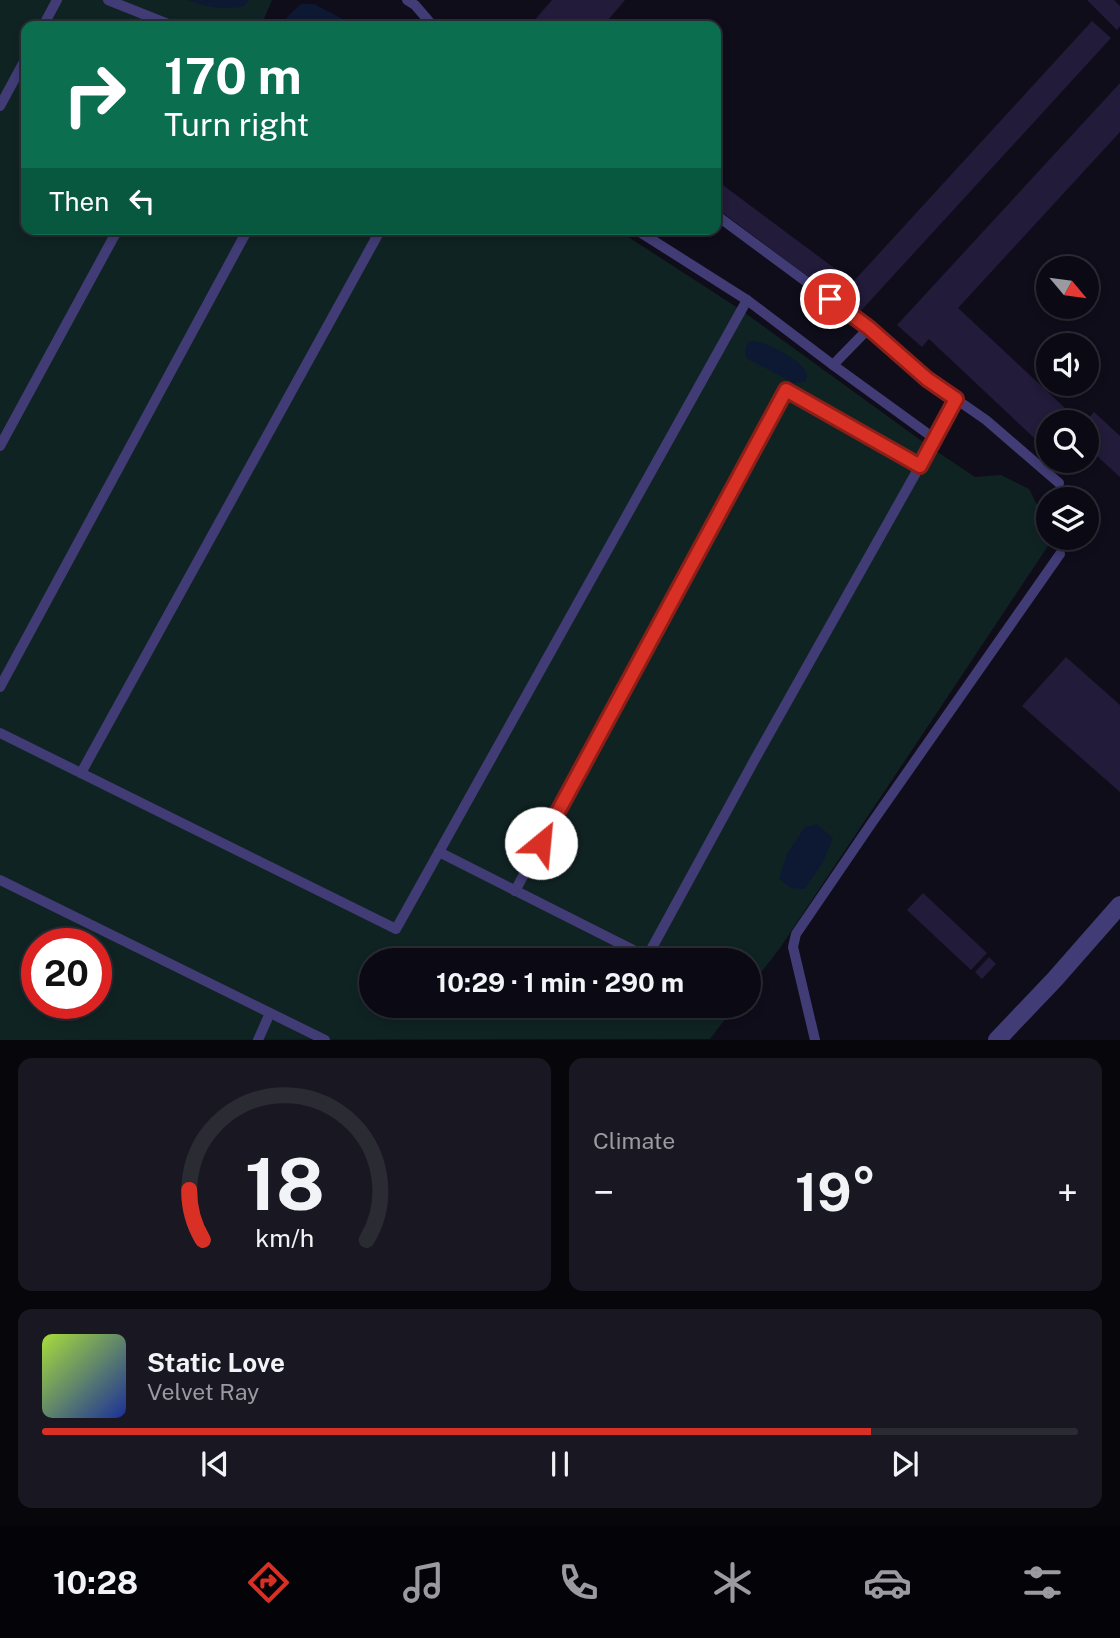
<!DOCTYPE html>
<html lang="en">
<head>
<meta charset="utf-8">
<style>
	:root { --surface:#0b0a14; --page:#191822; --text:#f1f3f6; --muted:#9a9aa0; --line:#2b2b34; --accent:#d93025 }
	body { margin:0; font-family:"Public Sans",sans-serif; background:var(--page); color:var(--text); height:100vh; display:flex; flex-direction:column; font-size:26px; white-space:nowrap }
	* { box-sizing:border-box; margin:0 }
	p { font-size:23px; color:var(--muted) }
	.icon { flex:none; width:38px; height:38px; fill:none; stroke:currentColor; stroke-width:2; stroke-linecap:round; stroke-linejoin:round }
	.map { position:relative; height:1040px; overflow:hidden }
	.panel { display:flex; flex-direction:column; gap:18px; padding:18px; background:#06060b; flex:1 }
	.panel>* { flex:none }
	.guide { position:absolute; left:21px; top:21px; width:700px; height:214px; border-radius:14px; box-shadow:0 4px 10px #0003,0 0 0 2px var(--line); background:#0b6e4f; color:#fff; overflow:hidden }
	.needle { width:46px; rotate:119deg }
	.fabs { position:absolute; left:1036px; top:256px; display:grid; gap:14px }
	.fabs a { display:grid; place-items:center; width:63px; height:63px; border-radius:50%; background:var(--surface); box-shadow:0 4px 10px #0003,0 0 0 2px var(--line); font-size:35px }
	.speed { position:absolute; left:21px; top:928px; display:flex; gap:14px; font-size:35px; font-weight:700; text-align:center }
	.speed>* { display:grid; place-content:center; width:91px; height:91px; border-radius:50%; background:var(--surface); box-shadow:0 4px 10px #0003,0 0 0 2px var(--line); line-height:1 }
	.speed .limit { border:10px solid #d22; background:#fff; color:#111 }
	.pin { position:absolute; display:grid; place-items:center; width:60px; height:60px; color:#fff; margin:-30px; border:4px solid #fff; border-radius:50%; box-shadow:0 2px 7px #0007 }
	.me { position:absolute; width:77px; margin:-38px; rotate:28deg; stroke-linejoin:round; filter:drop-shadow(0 0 5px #0008) }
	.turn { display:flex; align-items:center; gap:24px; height:147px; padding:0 28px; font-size:32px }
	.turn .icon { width:91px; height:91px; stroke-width:2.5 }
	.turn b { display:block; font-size:49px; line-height:60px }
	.then { display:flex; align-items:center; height:66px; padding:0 28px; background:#0003; gap:14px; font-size:26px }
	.big { font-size:52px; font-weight:700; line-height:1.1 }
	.panel .widget { flex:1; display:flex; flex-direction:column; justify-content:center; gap:10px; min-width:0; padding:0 24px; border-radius:14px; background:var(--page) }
	.panel .dial { align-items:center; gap:0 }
	.dial svg { height:182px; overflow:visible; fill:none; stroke:var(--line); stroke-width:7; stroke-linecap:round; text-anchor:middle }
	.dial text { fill:var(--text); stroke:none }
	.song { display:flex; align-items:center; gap:21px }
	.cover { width:84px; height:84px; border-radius:10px; background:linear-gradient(135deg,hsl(80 70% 55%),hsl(230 70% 35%)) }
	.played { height:7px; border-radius:4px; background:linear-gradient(90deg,var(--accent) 80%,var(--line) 80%) }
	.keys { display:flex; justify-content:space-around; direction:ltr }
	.heat { display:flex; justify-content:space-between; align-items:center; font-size:38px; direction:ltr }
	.panel .tiles { flex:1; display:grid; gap:18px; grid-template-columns:1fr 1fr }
	.widget:last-child { grid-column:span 2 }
	.trip { position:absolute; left:359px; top:948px; width:402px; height:70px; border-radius:35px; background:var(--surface); box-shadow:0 4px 10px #0003,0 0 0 2px var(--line); font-weight:700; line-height:70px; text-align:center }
	.tab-bar { display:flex; height:112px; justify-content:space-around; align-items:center; background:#040408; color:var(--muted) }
	.tab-bar .icon { width:49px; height:49px }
	.tab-bar .on { color:var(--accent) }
	.tab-bar b { font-size:32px; color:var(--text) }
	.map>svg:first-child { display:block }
	.green { fill:#102323; fill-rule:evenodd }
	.water { fill:#0d1933 }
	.building { fill:#221b39 }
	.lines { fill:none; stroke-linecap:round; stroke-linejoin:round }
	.lane { stroke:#413c75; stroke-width:10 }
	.street { stroke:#413c75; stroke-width:18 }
	.route-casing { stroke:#8d1f18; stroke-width:18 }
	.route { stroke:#d93025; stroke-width:12 }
</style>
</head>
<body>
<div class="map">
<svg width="1120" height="1040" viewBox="0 0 1120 1040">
	<rect width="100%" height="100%" fill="#0f0d1a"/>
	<!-- green -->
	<path class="green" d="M0,0H272L261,26H26V229H616L741,310L930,447L975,477L1001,475L1029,489L1048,526V537H1054L780,948L749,988V961H371V1006H735L710,1039L0,1040ZM37,943H96V1003H37Z"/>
	<!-- water -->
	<g class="water">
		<path d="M188,0H249L244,6C225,11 206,7 188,0Z"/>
		<polygon points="301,4 314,4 356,26 280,26 289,15"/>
		<path d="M752,341C764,341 795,357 803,367C806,370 806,373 807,377L805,382L794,383L746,358L745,353L747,343Z"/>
		<polygon points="817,824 833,838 823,862 805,889 791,888 779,879 787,854 805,827"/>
	</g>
	<!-- building -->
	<g class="building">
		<polygon points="552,0 625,0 603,26 536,26 532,23"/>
		<polygon points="1087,0 1114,0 1120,6 1120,26 1117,30"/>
		<polygon points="1092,21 1111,38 858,314 716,208 716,180 853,282"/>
		<polygon points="1120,83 1120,132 958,308 1080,422 1048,422 1048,451 929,339 922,347 897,325"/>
		<polygon points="1094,412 1120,436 1120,477 1087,447 1087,422 1085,422"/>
		<polygon points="1066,657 1120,705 1120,792 1022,706"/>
		<polygon points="923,893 987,953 971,970 907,910"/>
		<polygon points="989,957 996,964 982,979 975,972"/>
	</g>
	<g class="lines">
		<!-- lane -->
		<g class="lane">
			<polyline points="108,0 173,26"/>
			<polyline points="407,0 415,5 433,26"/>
			<polyline points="43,26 57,0"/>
			<polyline points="0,106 26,58"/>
			<polyline points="716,215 869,328 927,379 986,420 1059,483"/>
			<polyline points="833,365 869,328"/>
			<polyline points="935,439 956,399"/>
			<polyline points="0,446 118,229"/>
			<polyline points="0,687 248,229"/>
			<polyline points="0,733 396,929 747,300"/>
			<polyline points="81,773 381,229"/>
			<polyline points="439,852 647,957 755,759 935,439 833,365 747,300 635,229"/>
			<polyline points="0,880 325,1040"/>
			<polyline points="515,891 786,390 920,466"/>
			<polyline points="258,1040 270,1013"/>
			<polyline points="815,1040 793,947 796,934 871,824 1060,554"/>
		</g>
		<!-- street -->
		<polyline class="street" points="997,1040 1055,979 1120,905"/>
	</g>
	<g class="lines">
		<defs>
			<polyline id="route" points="541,843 786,390 920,466 956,399 927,379 869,328 830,299"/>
		</defs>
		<!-- route casing -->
		<use href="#route" class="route-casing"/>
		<!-- route -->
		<use href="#route" class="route"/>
	</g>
</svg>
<div class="fabs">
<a><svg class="needle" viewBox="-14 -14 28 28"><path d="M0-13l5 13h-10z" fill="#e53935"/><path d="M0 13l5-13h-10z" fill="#9a9aa0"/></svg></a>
<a><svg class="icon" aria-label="sound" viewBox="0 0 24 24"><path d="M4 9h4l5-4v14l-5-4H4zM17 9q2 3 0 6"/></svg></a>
<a><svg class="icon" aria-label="search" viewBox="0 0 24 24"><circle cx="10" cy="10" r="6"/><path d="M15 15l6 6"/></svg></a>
<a><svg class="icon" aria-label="layers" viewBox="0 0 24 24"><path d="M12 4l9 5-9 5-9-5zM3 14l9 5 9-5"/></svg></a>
</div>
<div class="speed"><div class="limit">20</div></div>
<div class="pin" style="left:830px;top:299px;background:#d93025"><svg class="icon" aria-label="arrive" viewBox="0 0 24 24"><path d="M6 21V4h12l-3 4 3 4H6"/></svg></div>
<svg class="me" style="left:541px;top:843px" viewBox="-20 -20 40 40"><circle r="19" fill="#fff"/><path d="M0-13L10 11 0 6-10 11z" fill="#d93025"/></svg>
<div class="trip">10:29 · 1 min · 290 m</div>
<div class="guide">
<div class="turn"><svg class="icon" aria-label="right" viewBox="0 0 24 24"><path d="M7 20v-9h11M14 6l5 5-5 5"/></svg><div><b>170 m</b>Turn right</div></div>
<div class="then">Then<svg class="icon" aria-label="left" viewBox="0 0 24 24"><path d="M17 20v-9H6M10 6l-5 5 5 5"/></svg></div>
</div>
</div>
<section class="panel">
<div class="tiles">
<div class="widget dial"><svg viewBox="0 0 100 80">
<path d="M14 69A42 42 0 1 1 86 69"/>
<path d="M14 69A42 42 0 0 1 8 47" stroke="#d93025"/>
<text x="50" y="56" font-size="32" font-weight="700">18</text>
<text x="50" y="72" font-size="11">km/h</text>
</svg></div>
<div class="widget"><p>Climate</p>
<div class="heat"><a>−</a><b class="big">19°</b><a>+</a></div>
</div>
<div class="widget">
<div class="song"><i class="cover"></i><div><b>Static Love</b><p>Velvet Ray</p></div></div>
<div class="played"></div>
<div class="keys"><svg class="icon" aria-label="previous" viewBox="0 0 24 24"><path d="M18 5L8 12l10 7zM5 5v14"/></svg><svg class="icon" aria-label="pause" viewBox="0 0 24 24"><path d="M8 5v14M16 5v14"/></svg><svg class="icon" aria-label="next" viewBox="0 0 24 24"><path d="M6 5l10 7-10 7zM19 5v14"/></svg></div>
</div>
</div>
</section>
<nav class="tab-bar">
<b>10:28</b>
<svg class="icon on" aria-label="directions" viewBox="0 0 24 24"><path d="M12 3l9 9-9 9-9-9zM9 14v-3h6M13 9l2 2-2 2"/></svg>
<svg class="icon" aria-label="music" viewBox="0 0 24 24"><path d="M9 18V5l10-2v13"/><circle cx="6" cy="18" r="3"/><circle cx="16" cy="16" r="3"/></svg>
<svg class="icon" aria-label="phone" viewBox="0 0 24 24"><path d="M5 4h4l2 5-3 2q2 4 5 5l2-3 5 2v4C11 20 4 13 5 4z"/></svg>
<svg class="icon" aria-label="climate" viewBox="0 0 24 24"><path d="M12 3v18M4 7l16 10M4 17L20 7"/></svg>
<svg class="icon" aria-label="car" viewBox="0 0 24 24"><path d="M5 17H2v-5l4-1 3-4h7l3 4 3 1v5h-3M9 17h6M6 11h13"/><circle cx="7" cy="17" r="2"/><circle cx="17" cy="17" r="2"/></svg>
<svg class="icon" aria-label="filters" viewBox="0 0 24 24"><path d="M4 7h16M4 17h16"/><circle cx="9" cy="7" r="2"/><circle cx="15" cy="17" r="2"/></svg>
</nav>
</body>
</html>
